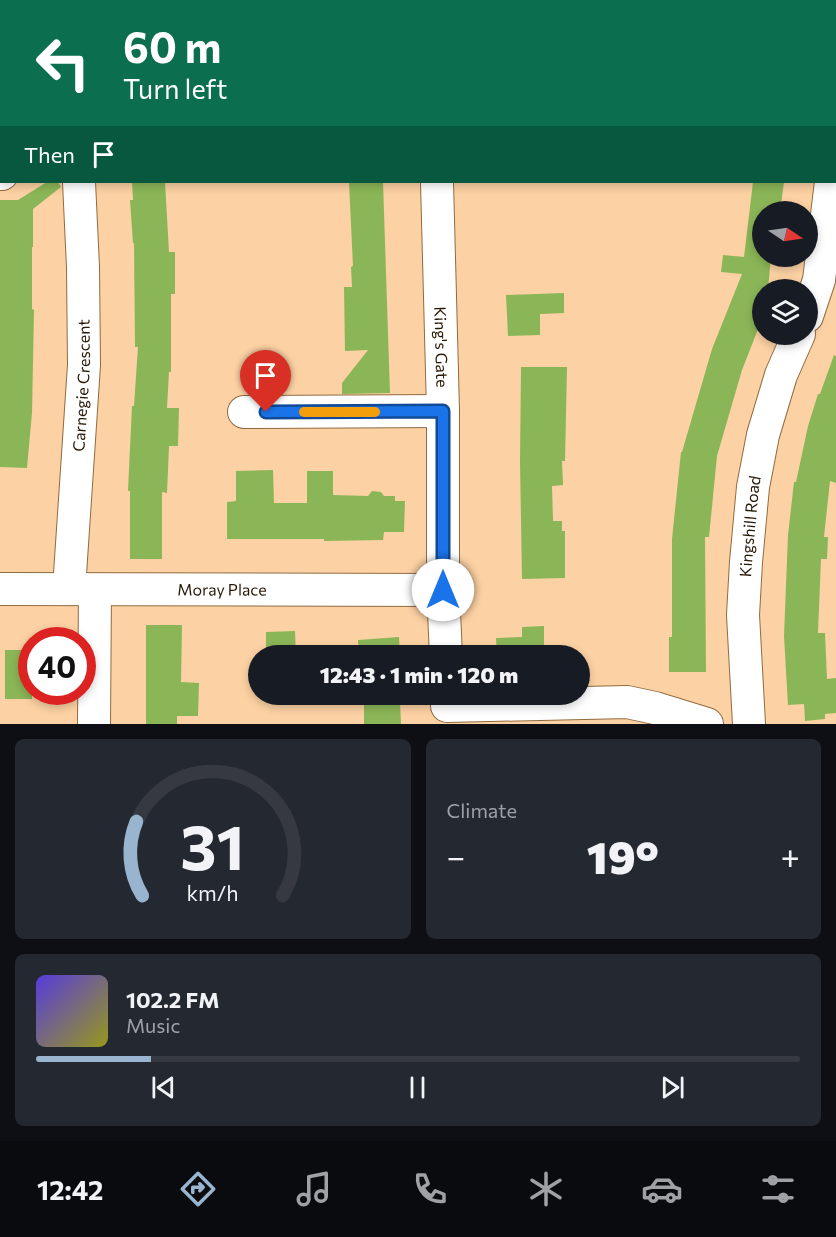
<!DOCTYPE html>
<html lang="en">
<head>
<meta charset="utf-8">
<style>
	:root { --surface:#171b24; --page:#242831; --text:#f1f3f6; --muted:#9ea1a6; --line:#363941; --accent:#98b4ce }
	body { margin:0; font-family:Commissioner,sans-serif; background:var(--page); color:var(--text); height:100vh; display:flex; flex-direction:column; font-size:22px; white-space:nowrap }
	* { box-sizing:border-box; margin:0 }
	p { font-size:20px; color:var(--muted) }
	.icon { flex:none; width:33px; height:33px; fill:none; stroke:currentColor; stroke-width:2; stroke-linecap:round; stroke-linejoin:round }
	.map { position:relative; height:724px; overflow:hidden }
	.sheet { display:flex; flex-direction:column; gap:15px; padding:15px; background:#0d0f14; flex:1 }
	.sheet>* { flex:none }
	.banner { position:absolute; left:0px; top:0px; width:837px; height:183px; box-shadow:0 3px 9px #0003; background:#0b6e4f; color:#fff; overflow:hidden }
	.needle { width:39px; rotate:103deg }
	.fabs { position:absolute; left:752px; top:201px; display:grid; gap:12px }
	.fabs a { display:grid; place-items:center; width:66px; height:66px; border-radius:50%; background:var(--surface); box-shadow:0 3px 9px #0003; font-size:30px }
	.speed { position:absolute; left:18px; top:627px; display:flex; gap:12px; font-size:30px; font-weight:700; text-align:center }
	.speed>* { display:grid; place-content:center; width:78px; height:78px; border-radius:50%; background:var(--surface); box-shadow:0 3px 9px #0003; line-height:1 }
	.speed .limit { border:9px solid #d22; background:#fff; color:#111 }
	.pin { position:absolute; display:grid; place-items:center; width:51px; height:51px; color:#fff; margin:-62px -26px; border-radius:50% 50% 50% 0; rotate:-45deg; box-shadow:0 0 6px #0007 }
	.pin .icon { rotate:45deg }
	.me { position:absolute; width:66px; margin:-33px; rotate:0deg; stroke-linejoin:round; filter:drop-shadow(0 0 4px #0008) }
	.turn { display:flex; align-items:center; gap:21px; height:126px; padding:0 24px; font-size:27px }
	.turn .icon { width:78px; height:78px; stroke-width:2.5 }
	.turn b { display:block; font-size:42px; line-height:51px }
	.then { display:flex; align-items:center; height:57px; padding:0 24px; background:#0003; gap:12px; font-size:22px }
	.big { font-size:45px; font-weight:800; line-height:1.1 }
	.sheet .widget { flex:1; display:flex; flex-direction:column; justify-content:center; gap:9px; min-width:0; padding:0 21px; border-radius:9px; background:var(--page) }
	.sheet .dial { align-items:center; gap:0 }
	.dial svg { height:156px; overflow:visible; fill:none; stroke:var(--line); stroke-width:7; stroke-linecap:round; text-anchor:middle }
	.dial text { fill:var(--text); stroke:none }
	.song { display:flex; align-items:center; gap:18px }
	.cover { width:72px; height:72px; border-radius:9px; background:linear-gradient(135deg,hsl(250 70% 55%),hsl(60 70% 35%)) }
	.played { height:6px; border-radius:3px; background:linear-gradient(90deg,var(--accent) 15%,var(--line) 15%) }
	.keys { display:flex; justify-content:space-around; direction:ltr }
	.heat { display:flex; justify-content:space-between; align-items:center; font-size:33px; direction:ltr }
	.sheet .tiles { flex:1; display:grid; gap:15px; grid-template-columns:1fr 1fr }
	.widget:last-child { grid-column:span 2 }
	.trip { position:absolute; left:248px; top:645px; width:342px; height:60px; border-radius:30px; background:var(--surface); box-shadow:0 3px 9px #0003; font-weight:800; line-height:60px; text-align:center }
	.tab-bar { display:flex; height:96px; justify-content:space-around; align-items:center; background:#090b0e; color:var(--muted) }
	.tab-bar .icon { width:42px; height:42px }
	.tab-bar .on { color:var(--accent) }
	.tab-bar b { font-size:27px; color:var(--text) }
	.map>svg:first-child { display:block }
	.building { fill:#8bb657 }
	.lines { fill:none; stroke-linecap:round; stroke-linejoin:round }
	.minor-casing { stroke:#916b40; stroke-width:34 }
	.minor { stroke:#fff; stroke-width:32 }
	.route-casing { stroke:#114b97; stroke-width:15 }
	.route { stroke:#1a73e8; stroke-width:10 }
	.slow { stroke:#f59e0b; stroke-width:10 }
	.labels { text-anchor:middle; stroke-width:4.5; stroke-linejoin:round; paint-order:stroke }
	.street-label { font-size:16px; fill:#281907; stroke:#fefaf5 }
</style>
</head>
<body>
<div class="map">
<svg width="836" height="724" viewBox="0 0 836 724">
	<rect width="100%" height="100%" fill="#fcd1a3"/>
	<!-- building -->
	<g class="building">
		<polygon points="47,182 58,182 61,187 33,209 33,247 32,247 32,309 34,310 32,413 27,468 0,467 0,200 18,200"/>
		<polygon points="132,182 165,182 169,252 175,252 175,294 171,294 171,372 169,372 167,408 179,408 178,446 169,446 167,493 162,492 162,559 130,559 130,491 128,491 132,406 134,406 138,347 135,347 134,243 133,243 130,200 133,200"/>
		<polygon points="349,182 383,182 390,393 342,394 342,383 368,350 345,351 344,287 352,287 351,267 353,266"/>
		<polygon points="753,182 784,182 780,212 762,212 762,256 771,256 768,290 762,290 762,319 742,370 717,456 709,537 705,537 706,672 669,672 669,637 672,637 672,539 681,452 682,452 712,349 742,274 721,272 723,255 744,257"/>
		<polygon points="564,293 564,313 540,314 540,335 508,336 506,295"/>
		<polygon points="834,355 836,356 836,483 830,481 824,537 828,537 827,559 821,559 818,633 825,633 827,679 836,678 836,713 825,714 825,719 805,721 804,704 788,705 784,636 788,535 794,482 796,482 808,426 818,394 820,394"/>
		<polygon points="521,367 567,367 565,461 562,461 563,485 552,486 553,521 562,521 562,531 565,531 565,578 522,579 520,461"/>
		<polygon points="273,470 274,503 307,503 307,471 333,471 333,495 368,496 372,491 381,492 384,496 395,496 395,501 405,501 404,532 384,532 383,540 324,541 324,539 227,539 227,502 236,501 236,471"/>
		<polygon points="146,625 182,625 181,682 199,683 198,716 177,716 177,724 146,724"/>
		<polygon points="544,626 544,656 497,656 496,638 522,637 522,627"/>
		<polygon points="295,631 296,656 266,656 266,632"/>
		<polygon points="399,637 400,656 359,656 358,640"/>
		<polygon points="5,650 24,650 24,671 32,671 32,699 5,699"/>
		<polygon points="400,701 401,724 364,724 364,702"/>
	</g>
	<g class="lines">
		<defs>
			<g id="minor">
				<polyline points="65,0 65,2"/>
				<polyline points="430,0 431,2"/>
				<polyline points="836,143 836,139"/>
				<polyline points="0,174 2,174"/>
				<path id="s1" d="M437,182L443,411V590L446,656"/>
				<polyline points="807,316 819,280 831,182"/>
				<polyline points="244,412 443,411"/>
				<path id="s2" d="M0,589L443,590"/>
				<path id="s3" d="M69,589L84,365L83,267L79,182"/>
				<polyline points="447,706 627,702 655,708 707,724"/>
				<polyline points="94,724 95,590"/>
				<path id="s4" d="M749,724L743,615L746,562L753,487L763,435L781,375L799,334"/>
			</g>
		</defs>
		<!-- minor casing -->
		<use href="#minor" class="minor-casing"/>
		<!-- minor -->
		<use href="#minor" class="minor"/>
	</g>
	<g class="lines">
		<defs>
			<polyline id="route" points="266,412 443,411 443,590"/>
		</defs>
		<!-- route casing -->
		<use href="#route" class="route-casing"/>
		<!-- route -->
		<use href="#route" class="route"/>
		<!-- slow -->
		<polyline class="slow" points="304,412 375,412"/>
	</g>
	<g class="labels">
		<!-- street labels -->
		<g class="street-label">
			<text dy="6" stroke="none"><textPath href="#s1" startOffset="165">King's Gate</textPath></text>
			<text dy="6" stroke="none"><textPath href="#s3" startOffset="204">Carnegie Crescent</textPath></text>
			<text dy="6" stroke="none"><textPath href="#s4" startOffset="198">Kingshill Road</textPath></text>
			<text dy="6" stroke="none"><textPath href="#s2" startOffset="222">Moray Place</textPath></text>
		</g>
	</g>
</svg>
<div class="fabs">
<a><svg class="needle" viewBox="-14 -14 28 28"><path d="M0-13l5 13h-10z" fill="#e53935"/><path d="M0 13l5-13h-10z" fill="#9ea1a6"/></svg></a>
<a><svg class="icon" aria-label="layers" viewBox="0 0 24 24"><path d="M12 4l9 5-9 5-9-5zM3 14l9 5 9-5"/></svg></a>
</div>
<div class="speed"><div class="limit">40</div></div>
<div class="pin" style="left:266px;top:412px;background:#d93025"><svg class="icon" aria-label="arrive" viewBox="0 0 24 24"><path d="M6 21V4h12l-3 4 3 4H6"/></svg></div>
<svg class="me" style="left:443px;top:590px" viewBox="-20 -20 40 40"><circle r="19" fill="#fff"/><path d="M0-13L10 11 0 6-10 11z" fill="#1a73e8"/></svg>
<div class="trip">12:43 · 1 min · 120 m</div>
<div class="banner">
<div class="turn"><svg class="icon" aria-label="left" viewBox="0 0 24 24"><path d="M17 20v-9H6M10 6l-5 5 5 5"/></svg><div><b>60 m</b>Turn left</div></div>
<div class="then">Then<svg class="icon" aria-label="arrive" viewBox="0 0 24 24"><path d="M6 21V4h12l-3 4 3 4H6"/></svg></div>
</div>
</div>
<section class="sheet">
<div class="tiles">
<div class="widget dial"><svg viewBox="0 0 100 80">
<path d="M14 69A42 42 0 1 1 86 69"/>
<path d="M14 69A42 42 0 0 1 11 31" stroke="#98b4ce"/>
<text x="50" y="56" font-size="32" font-weight="700">31</text>
<text x="50" y="72" font-size="11">km/h</text>
</svg></div>
<div class="widget"><p>Climate</p>
<div class="heat"><a>−</a><b class="big">19°</b><a>+</a></div>
</div>
<div class="widget">
<div class="song"><i class="cover"></i><div><b>102.2 FM</b><p>Music</p></div></div>
<div class="played"></div>
<div class="keys"><svg class="icon" aria-label="previous" viewBox="0 0 24 24"><path d="M18 5L8 12l10 7zM5 5v14"/></svg><svg class="icon" aria-label="pause" viewBox="0 0 24 24"><path d="M8 5v14M16 5v14"/></svg><svg class="icon" aria-label="next" viewBox="0 0 24 24"><path d="M6 5l10 7-10 7zM19 5v14"/></svg></div>
</div>
</div>
</section>
<nav class="tab-bar">
<b>12:42</b>
<svg class="icon on" aria-label="directions" viewBox="0 0 24 24"><path d="M12 3l9 9-9 9-9-9zM9 14v-3h6M13 9l2 2-2 2"/></svg>
<svg class="icon" aria-label="music" viewBox="0 0 24 24"><path d="M9 18V5l10-2v13"/><circle cx="6" cy="18" r="3"/><circle cx="16" cy="16" r="3"/></svg>
<svg class="icon" aria-label="phone" viewBox="0 0 24 24"><path d="M5 4h4l2 5-3 2q2 4 5 5l2-3 5 2v4C11 20 4 13 5 4z"/></svg>
<svg class="icon" aria-label="climate" viewBox="0 0 24 24"><path d="M12 3v18M4 7l16 10M4 17L20 7"/></svg>
<svg class="icon" aria-label="car" viewBox="0 0 24 24"><path d="M5 17H2v-5l4-1 3-4h7l3 4 3 1v5h-3M9 17h6M6 11h13"/><circle cx="7" cy="17" r="2"/><circle cx="17" cy="17" r="2"/></svg>
<svg class="icon" aria-label="filters" viewBox="0 0 24 24"><path d="M4 7h16M4 17h16"/><circle cx="9" cy="7" r="2"/><circle cx="15" cy="17" r="2"/></svg>
</nav>
</body>
</html>
